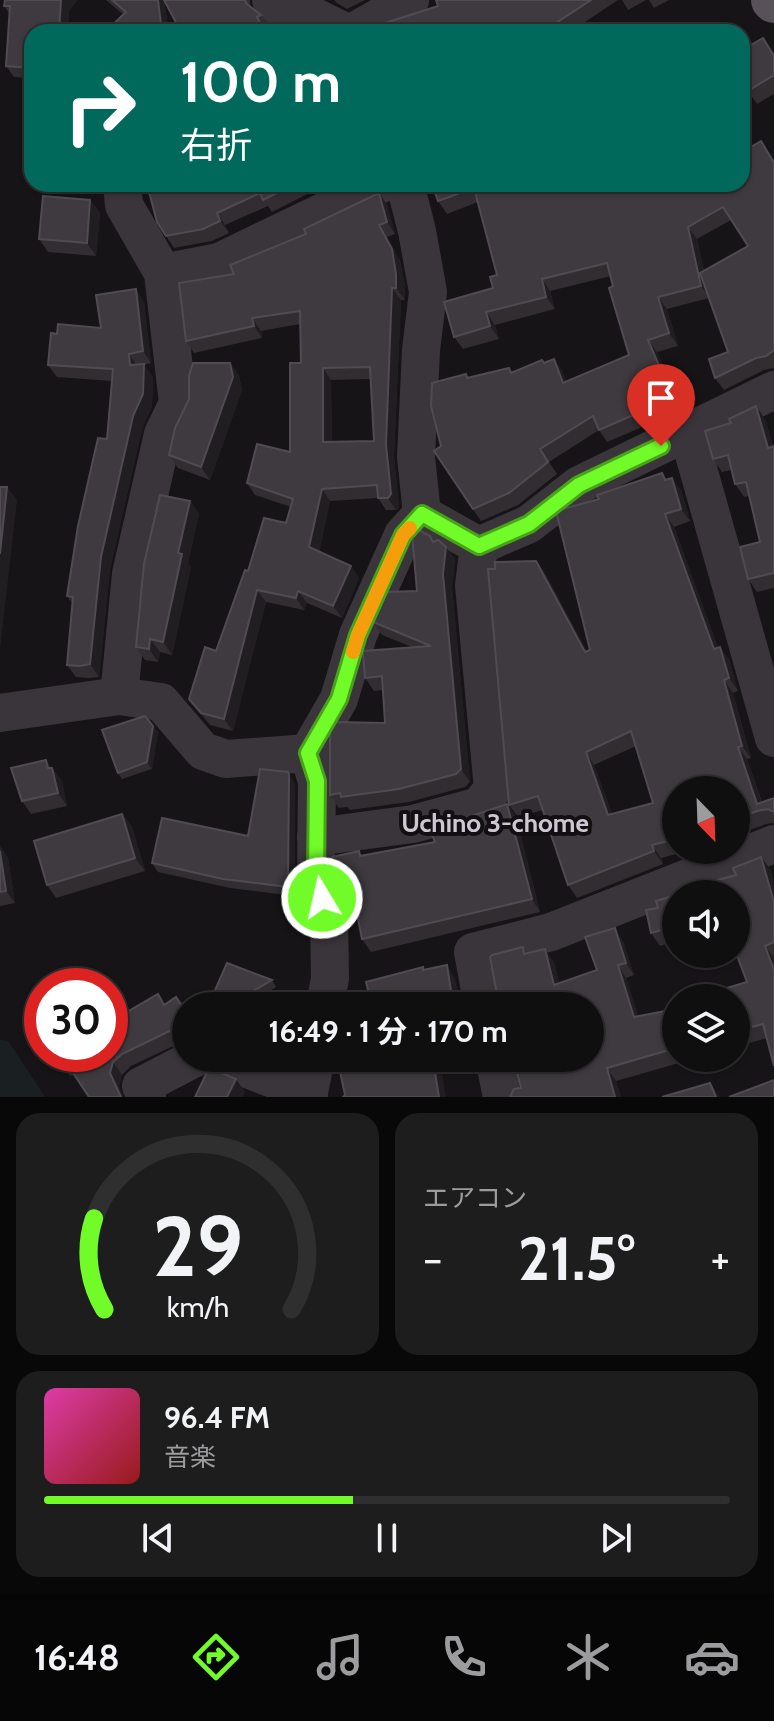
<!DOCTYPE html>
<html lang="ja">
<head>
<meta charset="utf-8">
<style>
	:root { --surface:#100f10; --page:#1e1d1e; --text:#f1f3f6; --muted:#9c9c9f; --line:#302f30; --accent:#71fb28 }
	body { margin:0; font-family:Cabin,"Noto Sans JP",sans-serif; background:var(--page); color:var(--text); height:100vh; display:flex; flex-direction:column; font-size:30px; white-space:nowrap }
	* { box-sizing:border-box; margin:0 }
	p { font-size:26px; color:var(--muted) }
	.icon { flex:none; width:44px; height:44px; fill:none; stroke:currentColor; stroke-width:2; stroke-linecap:round; stroke-linejoin:round }
	.map { position:relative; height:1097px; overflow:hidden }
	.panel { display:flex; flex-direction:column; gap:16px; padding:16px; background:#090809; flex:1 }
	.panel>* { flex:none }
	.hud { position:absolute; left:24px; top:24px; width:726px; height:168px; border-radius:24px; box-shadow:0 2px 6px #0004,0 0 0 2px var(--line); background:#00695c; color:#fff; overflow:hidden }
	.needle { width:52px; rotate:157deg }
	.tools { position:absolute; left:662px; top:776px; display:grid; gap:16px }
	.tools a { display:grid; place-items:center; width:88px; height:88px; border-radius:50%; background:var(--surface); box-shadow:0 2px 6px #0004,0 0 0 2px var(--line); font-size:40px }
	.speed { position:absolute; left:24px; top:968px; display:flex; gap:16px; font-size:40px; font-weight:700; text-align:center }
	.speed>* { display:grid; place-content:center; width:104px; height:104px; border-radius:50%; background:var(--surface); box-shadow:0 2px 6px #0004,0 0 0 2px var(--line); line-height:1 }
	.speed .limit { border:12px solid #d22; background:#fff; color:#111 }
	.pin { position:absolute; display:grid; place-items:center; width:68px; height:68px; color:#fff; margin:-82px -34px; border-radius:50% 50% 50% 0; rotate:-45deg; box-shadow:0 0 8px #0007 }
	.pin .icon { rotate:45deg }
	.me { position:absolute; width:88px; margin:-44px; rotate:351deg; stroke-linejoin:round; filter:drop-shadow(0 0 6px #0008) }
	.turn { display:flex; align-items:center; gap:28px; height:168px; padding:0 24px; font-size:36px }
	.turn .icon { width:104px; height:104px; stroke-width:2.5 }
	.turn b { display:block; font-size:56px; line-height:68px }
	.big { font-size:60px; font-weight:700; line-height:1.1 }
	.panel .widget { flex:1; display:flex; flex-direction:column; justify-content:center; gap:12px; min-width:0; padding:0 28px; border-radius:24px; background:var(--page) }
	.panel .dial { align-items:center; gap:0 }
	.dial svg { height:208px; overflow:visible; fill:none; stroke:var(--line); stroke-width:7; stroke-linecap:round; text-anchor:middle }
	.dial text { fill:var(--text); stroke:none }
	.song { display:flex; align-items:center; gap:24px }
	.cover { width:96px; height:96px; border-radius:12px; background:linear-gradient(135deg,hsl(320 70% 55%),hsl(0 70% 35%)) }
	.played { height:8px; border-radius:4px; background:linear-gradient(90deg,var(--accent) 45%,var(--line) 45%) }
	.keys { display:flex; justify-content:space-around; direction:ltr }
	.heat { display:flex; justify-content:space-between; align-items:center; font-size:44px; direction:ltr }
	.panel .tiles { flex:1; display:grid; gap:16px; grid-template-columns:1fr 1fr }
	.widget:last-child { grid-column:span 2 }
	.trip { position:absolute; left:172px; top:992px; width:432px; height:80px; border-radius:40px; background:var(--surface); box-shadow:0 2px 6px #0004,0 0 0 2px var(--line); font-weight:700; line-height:80px; text-align:center }
	.tabs { display:flex; height:128px; justify-content:space-around; align-items:center; background:#060606; color:var(--muted) }
	.tabs .icon { width:56px; height:56px }
	.tabs .selected { color:var(--accent) }
	.tabs b { font-size:36px; color:var(--text) }
	.map>svg:first-child { display:block }
	.green { fill:#1a2021 }
	.lines { fill:none; stroke-linecap:round; stroke-linejoin:round }
	.minor { stroke:#3a353b; stroke-width:38 }
	.major { stroke:#58515a; stroke-width:44 }
	.wall { fill:#312d31; fill-rule:evenodd }
	.shaded-wall { fill:#201e20 }
	.building { fill:#3e3a3f; stroke:#504b52; stroke-width:2; fill-rule:evenodd }
	.route-casing { stroke:#49a31a; stroke-width:20 }
	.route { stroke:#71fb28; stroke-width:14 }
	.slow { stroke:#f59e0b; stroke-width:14 }
	.labels { text-anchor:middle; stroke-width:8; stroke-linejoin:round; paint-order:stroke }
	.neighbourhood-label { font-size:26px; font-weight:bold; fill:#cfc6d3; stroke:#110f11 }
</style>
</head>
<body>
<div class="map">
<svg width="774" height="1097" viewBox="0 0 774 1097">
	<rect width="100%" height="100%" fill="#161416"/>
	<!-- green -->
	<polygon class="green" points="0,1040 8,1041 45,1097 0,1097"/>
	<g class="lines">
		<!-- minor -->
		<g class="minor">
			<polyline points="271,0 277,6 313,16 345,32"/>
			<polyline points="353,32 410,0"/>
			<polyline points="405,184 417,231 428,292 421,350 416,457 422,514 479,546 529,524 579,485 774,390"/>
			<polyline points="163,273 219,262 381,184"/>
			<polyline points="688,433 774,738"/>
			<polyline points="119,696 131,574 163,434 178,403 163,273 124,205 122,184"/>
			<polyline points="0,713 119,696 161,702 203,751 226,759 308,753 317,781 316,877 329,919 330,978 325,1006"/>
			<polyline points="308,753 339,699 358,635 403,535 422,514"/>
			<polyline points="316,837 413,824 479,806 493,789 474,585 479,546"/>
			<polyline points="483,1006 473,952 551,932 774,844"/>
			<polyline points="219,1058 309,1093"/>
			<polyline points="494,1058 502,1097"/>
			<polyline points="147,1097 141,1086 195,1058"/>
			<polyline points="308,1097 316,1058"/>
		</g>
		<!-- major -->
		<polyline class="major" points="773,0 774,1"/>
	</g>
	<!-- wall -->
	<g class="wall">
		<polygon points="106,0 250,0 250,6 261,15 269,26 265,29 267,32 181,32 164,1 169,32 124,15"/>
		<polygon points="334,0 365,0 347,9 337,3"/>
		<polygon points="436,0 618,0 570,32 381,32 438,6"/>
		<polygon points="622,0 646,0 628,10"/>
		<polygon points="649,0 669,0 654,8"/>
		<polygon points="4,6 69,11 68,32 32,32 32,78 14,77 6,66 9,13"/>
		<polygon points="774,54 774,94 757,104 748,91"/>
		<path d="M761,141L774,160V368L764,370L724,390L715,378L728,352L709,298L667,309L678,346L657,352L682,410L607,442L599,430L549,462L557,474L518,505L481,521L434,451L441,446L466,374L469,378L509,368L512,372L554,359L562,371L566,382L629,355L611,276L550,291L555,309L495,325L499,339L463,349L454,337L493,288L497,275L478,202L447,214L438,201L432,184H549L550,188L742,184ZM731,220L748,246L704,271L697,239Z"/>
		<polygon points="141,184 193,184 193,187 200,184 327,184 272,212 268,206 225,225 229,233 212,241 174,248 166,236 150,195 149,196"/>
		<path d="M379,193L387,205L395,234L387,237L400,261L405,286V300H401L394,456L399,507L396,510H386L378,498L330,501L319,552L351,566L359,578L342,618L307,603L304,610L266,602L233,731L210,725L189,699L216,651L248,571L286,523L291,507L255,495L247,483L290,452L301,363L300,324L261,331L262,338L194,353L186,341L234,274ZM371,379L374,441L332,442L331,380Z"/>
		<polygon points="90,200 100,213 96,256 48,252 39,239"/>
		<polygon points="144,302 151,363 144,365 153,377 152,406 142,429 110,569 99,677 89,678 76,677 67,665 72,603 67,596 107,439 112,381 57,377 48,365 57,334 101,328"/>
		<polygon points="230,363 239,376 242,390 210,480 178,468 169,455"/>
		<polygon points="765,419 773,446 774,446 774,588 757,592 748,579 760,542 749,496 744,497 735,484 731,470 722,472 713,459 731,423"/>
		<path d="M662,473L667,480L681,490L690,521L674,527L718,648L729,659L738,691L733,693L751,758L747,759L762,802L774,798V823L766,824L736,835V790H676V850H692L661,858L663,864L577,898L568,885L543,810L518,817L509,805L495,569L536,561L545,573L587,652L590,650L599,499ZM636,746L653,803L612,814L594,765Z"/>
		<polygon points="190,501 199,514 188,563 191,567 172,655 160,652 158,662 145,660 136,647"/>
		<polygon points="430,536 434,541 446,547 455,560 452,587 470,782 465,787 409,802 350,810 347,807 339,808 330,795 385,723 383,690 374,691 365,678 412,647 382,635 373,622 417,591"/>
		<polygon points="153,726 158,732 152,769 122,779 118,773"/>
		<polygon points="52,768 62,781 67,806 31,814 22,801"/>
		<polygon points="294,781 295,896 230,888 158,872 152,863 248,836"/>
		<polygon points="122,814 132,827 145,871 56,898 47,885"/>
		<polygon points="516,816 540,912 371,952 362,939 355,902 347,903 338,891 359,851 361,855 435,842"/>
		<polygon points="0,846 8,858 15,903 0,906"/>
		<polygon points="761,857 770,869 774,884 774,1066 767,1038 736,1047 736,998 724,991 747,982 736,875"/>
		<polygon points="676,895 676,941 660,946 651,933 658,908"/>
		<polygon points="623,941 634,975 626,978 638,1017 676,1009 676,1058 730,1058 698,1065 693,1059 616,1081 621,1097 510,1097 521,1088 590,1058 491,1006 523,947 528,953 554,962 559,983 597,970"/>
		<polygon points="272,980 276,987 244,1006 208,1006"/>
		<polygon points="165,1004 186,1011 186,1040 131,1066 122,1075 119,1086 74,1074 70,1076 62,1063"/>
		<polygon points="337,1058 473,1058 473,1064 345,1095"/>
	</g>
	<!-- shaded-wall -->
	<g class="shaded-wall">
		<polygon points="61,0 78,0 69,11 68,32 59,32"/>
		<polygon points="158,0 164,0 169,32 162,32"/>
		<polygon points="186,184 193,184 196,203 187,190"/>
		<polygon points="379,193 387,205 395,234 387,222"/>
		<polygon points="90,200 100,213 96,256 87,243"/>
		<polygon points="217,213 225,225 229,233 220,221"/>
		<polygon points="379,225 387,237 400,261 405,286 405,300 396,288"/>
		<polygon points="688,227 697,239 710,298 701,286"/>
		<polygon points="542,279 550,291 555,309 546,297"/>
		<polygon points="392,288 401,300 394,456 399,507 396,510 388,498 386,444"/>
		<polygon points="136,289 144,302 151,363 143,351"/>
		<polygon points="658,297 667,309 678,346 669,333"/>
		<polygon points="486,312 495,325 499,339 490,326"/>
		<polygon points="252,318 261,331 262,338 254,326"/>
		<polygon points="648,340 657,352 682,410 673,398"/>
		<polygon points="129,354 137,366 130,365"/>
		<polygon points="554,359 562,371 572,395 563,383"/>
		<polygon points="230,363 239,376 242,390 210,480 201,467"/>
		<polygon points="144,364 153,377 152,406 142,429 110,569 99,677 90,664 101,557"/>
		<polygon points="323,368 331,380 332,454 323,442"/>
		<polygon points="756,406 765,419 774,451 768,448"/>
		<polygon points="672,478 681,490 690,521 681,509"/>
		<polygon points="7,487 17,500 0,650 0,554"/>
		<polygon points="322,489 330,501 318,559 309,547"/>
		<polygon points="190,501 199,514 188,563 191,567 172,655 163,642 178,553"/>
		<polygon points="665,514 674,527 723,662 714,649"/>
		<polygon points="446,547 455,560 452,587 470,782 461,769 443,574"/>
		<polygon points="536,561 545,573 594,665 585,652"/>
		<polygon points="351,566 359,578 342,618 333,606"/>
		<polygon points="257,590 266,602 233,731 224,719"/>
		<polygon points="298,591 307,603 304,610 296,598"/>
		<polygon points="150,639 160,652 158,662 149,649"/>
		<polygon points="720,647 729,659 738,691 729,678"/>
		<polygon points="724,680 733,693 751,758 742,746"/>
		<polygon points="153,726 158,732 152,769 147,762"/>
		<polygon points="738,747 747,759 764,810 757,804"/>
		<polygon points="586,752 594,765 617,828 608,815"/>
		<polygon points="46,760 62,781 67,806 58,793 48,768"/>
		<polygon points="288,772 295,784 295,896 288,887"/>
		<polygon points="507,804 516,816 540,912 532,899"/>
		<polygon points="122,814 132,827 145,871 135,858"/>
		<polygon points="652,845 661,858 663,864 654,851"/>
		<polygon points="0,846 8,858 15,903 6,891"/>
		<polygon points="761,857 770,869 774,884 774,902"/>
		<polygon points="615,928 623,941 634,975 626,963"/>
		<polygon points="765,946 774,958 774,970"/>
		<polygon points="545,949 554,962 563,997 554,985"/>
		<polygon points="447,965 455,978 461,1006 457,1006 452,997"/>
		<polygon points="618,965 626,978 643,1030 634,1017"/>
		<polygon points="433,1060 442,1073 446,1097 439,1097"/>
		<polygon points="113,1062 122,1075 119,1086 124,1097 120,1097 110,1073"/>
		<polygon points="607,1068 616,1081 621,1097 615,1097"/>
		<polygon points="236,1079 245,1092 243,1097 227,1097"/>
		<polygon points="710,1083 719,1095 720,1097 716,1097"/>
	</g>
	<!-- building -->
	<g class="building">
		<polygon points="5,0 61,0 59,32 32,32 32,68 6,66 10,6 4,6"/>
		<polygon points="112,0 158,0 162,32 105,32 126,12"/>
		<polygon points="164,0 245,0 247,4 261,15 257,17 262,27 249,32 181,32"/>
		<polygon points="436,0 591,0 542,32 381,32 379,25 438,6"/>
		<polygon points="763,38 774,56 774,75 748,91 742,82 742,50"/>
		<polygon points="761,141 774,163 774,350 766,356 756,358 715,378 709,359 728,352 700,273 748,246 723,207 688,227 701,286 658,297 669,333 648,340 673,398 599,430 593,416 540,449 548,462 509,493 473,509 434,451 441,446 431,406 432,383 466,374 467,378 509,368 511,373 542,360 544,363 554,359 563,383 629,355 609,288 613,286 607,263 542,279 546,297 486,312 490,326 454,337 444,302 493,288 490,277 497,275 474,188 438,201 432,184 545,184 546,189 563,184 742,184 742,152"/>
		<polygon points="147,184 186,184 187,190 200,184 294,184 263,200 260,193 217,213 220,221 203,229 166,236 157,222"/>
		<path d="M379,193L387,222L379,225L392,249L396,274V288H392L386,444L391,494L388,498H378L377,485L322,489L309,547L351,566L333,606L298,591L296,598L257,590L224,719L201,713L189,699L205,647L216,651L245,570L248,571L264,518L286,523L293,499L247,483L257,444L290,452V363H301L300,311L252,318L254,326L186,341L179,283L234,274L230,265L306,234L304,229ZM370,367L374,441L323,442V368Z"/>
		<polygon points="43,196 90,200 87,243 39,239"/>
		<polygon points="136,289 143,351 129,354 130,365 144,364 143,394 133,416 101,557 90,664 80,666 67,665 73,597 67,596 78,526 98,438 107,439 113,369 48,365 51,333 57,334 58,324 101,328 96,295"/>
		<polygon points="193,363 230,363 233,377 201,467 169,455 175,428 189,399 189,376"/>
		<polygon points="756,406 768,448 774,446 774,573 748,579 740,547 760,542 746,482 735,484 728,455 713,459 705,431 731,423 729,419"/>
		<path d="M662,473L665,480L672,478L681,509L665,514L714,649L720,647L729,678L724,680L742,746L738,747L757,804L774,798V812L768,809L757,811L736,819V790H676V839L652,845L654,851L568,885L538,796L509,805L488,569H495V562L536,561L585,652L590,650L556,511L599,499L597,495ZM631,731L653,803L608,815L586,752Z"/>
		<polygon points="0,487 7,487 0,554"/>
		<polygon points="160,495 190,501 178,553 182,554 163,642 150,639 149,649 136,647 144,564"/>
		<polygon points="417,529 430,536 433,542 438,540 446,547 443,574 461,769 456,774 399,789 341,797 340,793 330,795 330,729 334,722 385,723 382,676 365,678 363,651 431,646 373,622 386,592 417,591 412,534"/>
		<polygon points="145,716 153,726 147,762 118,773 102,730"/>
		<polygon points="46,760 48,768 52,768 58,793 22,801 11,768"/>
		<polygon points="260,769 288,772 289,775 288,887 223,879 152,863 162,818 248,836"/>
		<polygon points="507,804 532,899 362,939 352,888 338,891 332,857 359,851 360,856 435,842 430,830"/>
		<polygon points="122,814 135,858 47,885 34,841"/>
		<polygon points="0,851 6,891 0,892"/>
		<polygon points="761,857 774,902 774,942 765,946 774,970 774,1066 763,1024 736,1031 736,998 696,998 696,997 724,991 723,989 747,982 736,953 736,894 678,894 677,891 736,875 733,868"/>
		<polygon points="676,895 676,926 651,933 646,910 658,908 656,901"/>
		<polygon points="615,928 626,963 618,965 634,1017 676,1009 676,1048 607,1068 615,1097 510,1097 514,1089 521,1088 513,1058 590,1058 590,1006 491,1006 495,1000 496,989 490,957 492,955 523,947 524,954 545,949 554,985 597,970 585,937"/>
		<polygon points="227,963 272,980 228,1006 208,1006"/>
		<polygon points="447,965 452,997 457,1006 372,1006 366,982 423,967 423,970"/>
		<polygon points="158,994 164,1005 176,997 186,1012 186,1023 122,1054 113,1062 110,1073 121,1097 89,1097 65,1061 62,1063 56,1054 110,1054 110,1022"/>
		<polygon points="337,1058 440,1058 433,1060 439,1097 343,1097 345,1095"/>
		<polygon points="209,1068 236,1079 227,1097 195,1097"/>
		<polygon points="774,1080 774,1097 729,1097"/>
		<polygon points="710,1083 716,1097 662,1097"/>
	</g>
	<g class="lines">
		<defs>
			<polyline id="route" points="322,898 316,877 317,781 308,753 339,699 358,635 403,535 422,514 479,546 529,524 579,485 661,446"/>
		</defs>
		<!-- route casing -->
		<use href="#route" class="route-casing"/>
		<!-- route -->
		<use href="#route" class="route"/>
		<!-- slow -->
		<polyline class="slow" points="353,652 358,635 403,535 410,528"/>
	</g>
	<g class="labels">
		<!-- neighbourhood labels -->
		<g class="neighbourhood-label">
			<text x="495" y="832">Uchino 3-chome</text>
		</g>
	</g>
</svg>
<div class="tools">
<a><svg class="needle" viewBox="-14 -14 28 28"><path d="M0-13l5 13h-10z" fill="#e53935"/><path d="M0 13l5-13h-10z" fill="#9c9c9f"/></svg></a>
<a><svg class="icon" aria-label="sound" viewBox="0 0 24 24"><path d="M4 9h4l5-4v14l-5-4H4zM17 9q2 3 0 6"/></svg></a>
<a><svg class="icon" aria-label="layers" viewBox="0 0 24 24"><path d="M12 4l9 5-9 5-9-5zM3 14l9 5 9-5"/></svg></a>
</div>
<div class="speed"><div class="limit">30</div></div>
<div class="pin" style="left:661px;top:446px;background:#d93025"><svg class="icon" aria-label="arrive" viewBox="0 0 24 24"><path d="M6 21V4h12l-3 4 3 4H6"/></svg></div>
<svg class="me" style="left:322px;top:898px" viewBox="-20 -20 40 40"><circle r="17" fill="#71fb28" stroke="#fff" stroke-width="3"/><path d="M0-11L8 9 0 5-8 9z" fill="#fff"/></svg>
<div class="trip">16:49 · 1 分 · 170 m</div>
<div class="hud">
<div class="turn"><svg class="icon" aria-label="right" viewBox="0 0 24 24"><path d="M7 20v-9h11M14 6l5 5-5 5"/></svg><div><b>100 m</b>右折</div></div>
</div>
</div>
<section class="panel">
<div class="tiles">
<div class="widget dial"><svg viewBox="0 0 100 80">
<path d="M14 69A42 42 0 1 1 86 69"/>
<path d="M14 69A42 42 0 0 1 10 34" stroke="#71fb28"/>
<text x="50" y="56" font-size="32" font-weight="700">29</text>
<text x="50" y="72" font-size="11">km/h</text>
</svg></div>
<div class="widget"><p>エアコン</p>
<div class="heat"><a>−</a><b class="big">21.5°</b><a>+</a></div>
</div>
<div class="widget">
<div class="song"><i class="cover"></i><div><b>96.4 FM</b><p>音楽</p></div></div>
<div class="played"></div>
<div class="keys"><svg class="icon" aria-label="previous" viewBox="0 0 24 24"><path d="M18 5L8 12l10 7zM5 5v14"/></svg><svg class="icon" aria-label="pause" viewBox="0 0 24 24"><path d="M8 5v14M16 5v14"/></svg><svg class="icon" aria-label="next" viewBox="0 0 24 24"><path d="M6 5l10 7-10 7zM19 5v14"/></svg></div>
</div>
</div>
</section>
<nav class="tabs">
<b>16:48</b>
<svg class="icon selected" aria-label="directions" viewBox="0 0 24 24"><path d="M12 3l9 9-9 9-9-9zM9 14v-3h6M13 9l2 2-2 2"/></svg>
<svg class="icon" aria-label="music" viewBox="0 0 24 24"><path d="M9 18V5l10-2v13"/><circle cx="6" cy="18" r="3"/><circle cx="16" cy="16" r="3"/></svg>
<svg class="icon" aria-label="phone" viewBox="0 0 24 24"><path d="M5 4h4l2 5-3 2q2 4 5 5l2-3 5 2v4C11 20 4 13 5 4z"/></svg>
<svg class="icon" aria-label="climate" viewBox="0 0 24 24"><path d="M12 3v18M4 7l16 10M4 17L20 7"/></svg>
<svg class="icon" aria-label="car" viewBox="0 0 24 24"><path d="M5 17H2v-5l4-1 3-4h7l3 4 3 1v5h-3M9 17h6M6 11h13"/><circle cx="7" cy="17" r="2"/><circle cx="17" cy="17" r="2"/></svg>
</nav>
</body>
</html>
